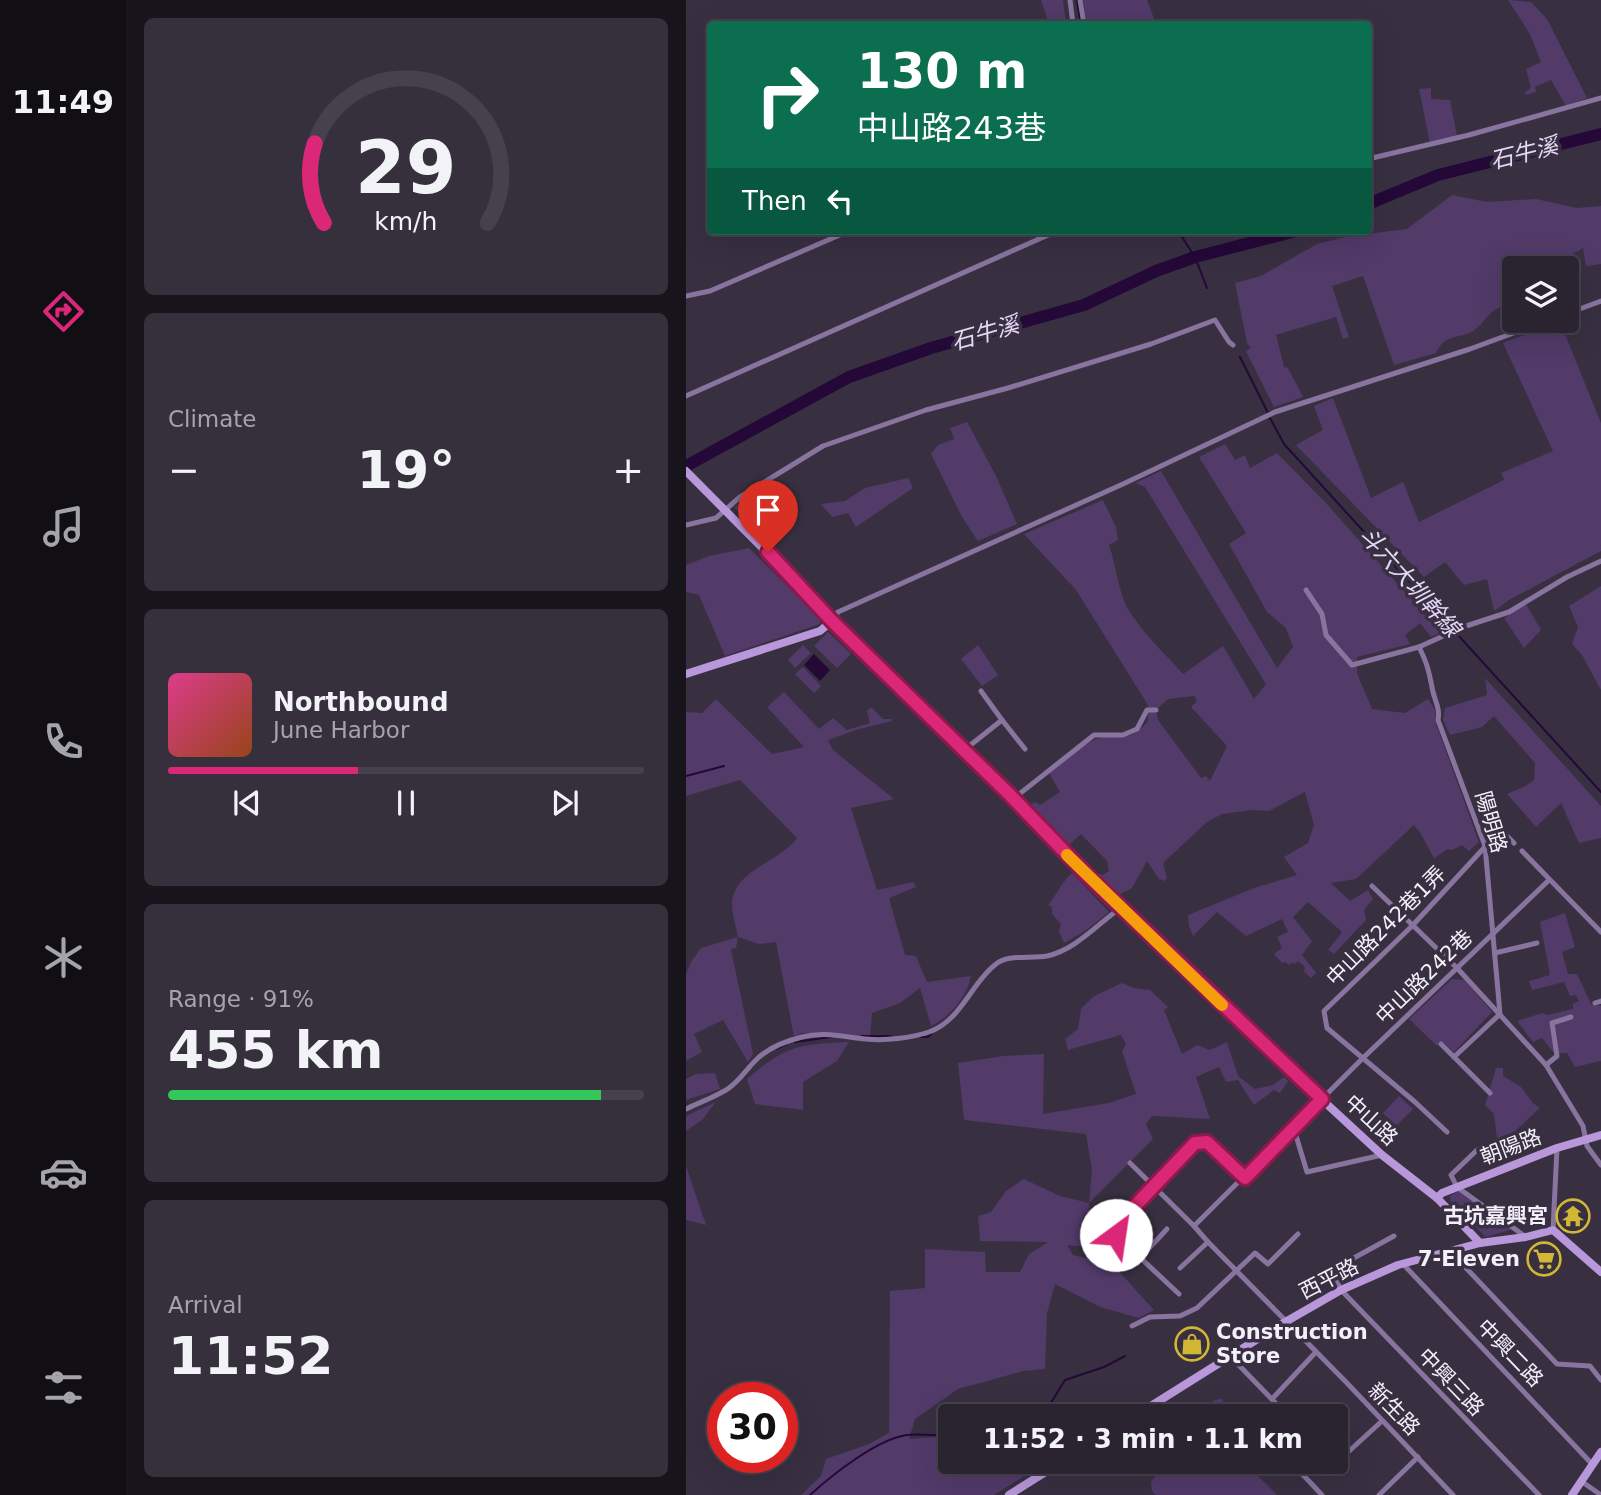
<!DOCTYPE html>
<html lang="en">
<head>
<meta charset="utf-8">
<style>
	:root { --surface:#2a2431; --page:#36303d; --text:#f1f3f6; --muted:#a5a4ab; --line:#46414d; --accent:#db2777 }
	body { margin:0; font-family:"DejaVu Sans","Noto Sans TC",sans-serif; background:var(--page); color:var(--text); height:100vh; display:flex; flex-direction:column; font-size:26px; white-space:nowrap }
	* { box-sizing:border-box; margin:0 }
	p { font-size:23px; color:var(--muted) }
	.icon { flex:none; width:38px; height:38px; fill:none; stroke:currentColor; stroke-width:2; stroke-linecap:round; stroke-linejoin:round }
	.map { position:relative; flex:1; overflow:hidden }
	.panel { display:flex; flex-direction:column; gap:18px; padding:18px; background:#17141b; width:560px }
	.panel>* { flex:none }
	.top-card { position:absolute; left:21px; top:21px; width:665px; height:214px; border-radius:7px; box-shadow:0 7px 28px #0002,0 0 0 2px var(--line); background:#0b6e4f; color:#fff; overflow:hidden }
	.controls { position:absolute; left:816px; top:256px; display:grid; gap:14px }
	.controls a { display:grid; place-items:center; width:77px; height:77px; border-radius:7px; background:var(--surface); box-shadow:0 7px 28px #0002,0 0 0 2px var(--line); font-size:35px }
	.speed { position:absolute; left:21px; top:1382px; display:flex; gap:14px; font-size:35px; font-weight:700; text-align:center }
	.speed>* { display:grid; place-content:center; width:91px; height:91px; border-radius:50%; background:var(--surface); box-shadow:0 7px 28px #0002,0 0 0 2px var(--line); line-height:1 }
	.speed .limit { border:10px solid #d22; background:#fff; color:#111 }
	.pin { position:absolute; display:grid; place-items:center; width:60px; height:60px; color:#fff; margin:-72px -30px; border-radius:50% 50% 50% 0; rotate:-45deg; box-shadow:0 0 7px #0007 }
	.pin .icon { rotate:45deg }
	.me { position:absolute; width:77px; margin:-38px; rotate:31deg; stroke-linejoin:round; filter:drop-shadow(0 0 5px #0008) }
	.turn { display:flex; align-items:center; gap:24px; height:147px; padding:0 35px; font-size:32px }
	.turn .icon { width:91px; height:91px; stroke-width:2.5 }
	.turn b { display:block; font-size:49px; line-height:60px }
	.then { display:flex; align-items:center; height:66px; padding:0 35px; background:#0003; gap:14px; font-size:26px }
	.big { font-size:52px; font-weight:700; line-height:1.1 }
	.panel .tile { flex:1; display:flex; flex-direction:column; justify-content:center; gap:10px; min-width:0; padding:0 24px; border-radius:10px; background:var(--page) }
	.panel .dial { align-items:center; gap:0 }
	.dial svg { height:182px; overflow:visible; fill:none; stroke:var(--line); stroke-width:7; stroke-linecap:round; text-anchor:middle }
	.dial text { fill:var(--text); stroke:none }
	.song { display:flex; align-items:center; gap:21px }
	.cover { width:84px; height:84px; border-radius:10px; background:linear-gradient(135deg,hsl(330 70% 55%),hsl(20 70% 35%)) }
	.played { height:7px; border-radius:4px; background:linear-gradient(90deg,var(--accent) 40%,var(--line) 40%) }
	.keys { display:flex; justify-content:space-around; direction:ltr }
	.heat { display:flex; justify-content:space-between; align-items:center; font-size:38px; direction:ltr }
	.charge { height:10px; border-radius:5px; background:linear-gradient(90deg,#34c759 91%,var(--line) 0) }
	.trip { position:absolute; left:252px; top:1404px; width:410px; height:70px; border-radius:7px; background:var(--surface); box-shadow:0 7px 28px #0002,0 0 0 2px var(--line); font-weight:700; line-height:70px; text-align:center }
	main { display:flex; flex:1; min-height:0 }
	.menu { display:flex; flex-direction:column; width:126px; justify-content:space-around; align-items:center; background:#110e14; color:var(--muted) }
	.menu .icon { width:49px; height:49px }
	.menu .selected { color:var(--accent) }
	.menu b { font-size:32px; color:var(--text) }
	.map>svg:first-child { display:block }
	.green { fill:#523a69; fill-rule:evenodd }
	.water { fill:#230838 }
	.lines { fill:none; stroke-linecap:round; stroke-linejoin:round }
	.stream { stroke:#230838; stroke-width:2 }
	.river { stroke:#230838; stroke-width:12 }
	.street { stroke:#88749e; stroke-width:5 }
	.secondary { stroke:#b897da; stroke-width:8 }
	.route-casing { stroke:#8e194d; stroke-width:18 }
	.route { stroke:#db2777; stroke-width:12 }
	.slow { stroke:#f59e0b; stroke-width:12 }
	.labels { text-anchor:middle; stroke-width:7; stroke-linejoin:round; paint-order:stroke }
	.street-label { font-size:21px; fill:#f4effa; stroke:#383041 }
	.poi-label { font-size:21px; font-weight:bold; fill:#f4effa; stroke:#383041; text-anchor:end }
	.water-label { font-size:23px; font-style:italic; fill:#e7d8f9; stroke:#383041 }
</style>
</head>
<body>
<main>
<nav class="menu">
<b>11:49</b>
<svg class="icon selected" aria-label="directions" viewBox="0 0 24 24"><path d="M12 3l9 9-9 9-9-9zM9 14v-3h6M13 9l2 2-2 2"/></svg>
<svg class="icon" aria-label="music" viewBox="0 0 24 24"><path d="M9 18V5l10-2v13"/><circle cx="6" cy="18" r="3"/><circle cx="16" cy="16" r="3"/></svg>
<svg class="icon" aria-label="phone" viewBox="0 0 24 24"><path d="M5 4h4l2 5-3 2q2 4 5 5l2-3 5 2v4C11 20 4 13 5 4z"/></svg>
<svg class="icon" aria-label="climate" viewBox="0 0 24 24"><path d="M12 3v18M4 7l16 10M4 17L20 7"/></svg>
<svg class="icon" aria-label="car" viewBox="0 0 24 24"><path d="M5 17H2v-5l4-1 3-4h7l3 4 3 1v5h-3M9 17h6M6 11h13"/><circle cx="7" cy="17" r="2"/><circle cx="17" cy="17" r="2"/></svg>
<svg class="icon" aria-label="filters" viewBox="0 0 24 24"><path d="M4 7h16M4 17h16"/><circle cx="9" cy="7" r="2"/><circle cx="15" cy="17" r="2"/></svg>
</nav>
<section class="panel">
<div class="tile dial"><svg viewBox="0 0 100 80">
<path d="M14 69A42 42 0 1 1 86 69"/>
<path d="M14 69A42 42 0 0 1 10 34" stroke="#db2777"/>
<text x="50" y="56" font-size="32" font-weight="700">29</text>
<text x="50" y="72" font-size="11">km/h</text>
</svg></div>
<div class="tile"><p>Climate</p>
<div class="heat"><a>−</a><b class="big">19°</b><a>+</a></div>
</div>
<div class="tile">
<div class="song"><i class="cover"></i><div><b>Northbound</b><p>June Harbor</p></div></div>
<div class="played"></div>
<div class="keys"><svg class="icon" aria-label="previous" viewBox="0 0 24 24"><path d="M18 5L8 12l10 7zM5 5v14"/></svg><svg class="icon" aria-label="pause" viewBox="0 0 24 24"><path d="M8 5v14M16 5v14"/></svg><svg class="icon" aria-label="next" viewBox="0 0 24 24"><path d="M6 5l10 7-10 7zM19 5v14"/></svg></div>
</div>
<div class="tile"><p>Range · 91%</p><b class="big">455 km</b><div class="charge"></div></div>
<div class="tile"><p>Arrival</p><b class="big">11:52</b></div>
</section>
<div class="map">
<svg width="915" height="1495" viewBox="0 0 915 1495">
	<rect width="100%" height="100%" fill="#383041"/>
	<!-- green -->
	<g class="green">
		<polygon points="355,0 377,0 380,24 363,24"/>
		<polygon points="397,0 461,0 470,24 401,24"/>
		<polygon points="822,0 845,2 861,19 901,98 880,106 865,80 849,87 850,92 840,95 839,92 845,88 840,69 855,62 844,34"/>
		<polygon points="745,88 745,99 764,100 771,136 744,143 733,89"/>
		<path d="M766,195L801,202L850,199L891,208L915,206V264L900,266L897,248L888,253L878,268H828V300C820,305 809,308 803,315C797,321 795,326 787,331C772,340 760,332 750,353L708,365L677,276L646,286L663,337L657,339L650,317L590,335L598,367L602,368L617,397L588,407L560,351L565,348L561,343L549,283L575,276L631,244L664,236L721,229Z"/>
		<polygon points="874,322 915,423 915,551 823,600 808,611 801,579 778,585 759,562 738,577 610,445 637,430 628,406 647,398 685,498 717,482 733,522 818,480 815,473 867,451 817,343"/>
		<polygon points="281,422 310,476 331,524 292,541 276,517 245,454 252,445 268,439 264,428"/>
		<path d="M539,444L549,460L559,455L564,468L591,453L639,502L755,633L745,637L734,623L719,635L724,644L671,657V673L686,709L719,713L742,699L749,710L750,724L793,842L783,851L776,845L766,850L762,849L748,858C741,847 737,835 728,825L670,879L645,883L664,901L682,890L687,899L678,910L680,920L648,954L642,950L656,932L622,902L607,917L626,941L616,955L630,973L625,978L618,972L619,967L612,961L608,964L606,962L603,965L599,962L596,963L588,954L596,948L591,937L602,932L596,919L560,936L531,912L507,936L503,926L502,915L568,888L611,875L598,857L622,843L628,825L619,792L583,811L566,810L536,814L521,822L477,863L481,878L478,881L473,879L461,861L446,888L432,895L410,873L417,875L423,871L421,861L395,834L380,848L340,808L349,802L354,805L374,792L363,773C377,763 392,748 408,740C429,730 440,748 462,721V705L390,590L338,534L417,500L430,527L432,540L423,545C431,567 432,595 445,614C460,636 480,655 497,674L537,646L568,699L580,684L459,487L449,483L475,471L591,668L607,647L600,628L581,612L543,544L560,533L513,457ZM508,696L511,701L505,707L541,746L524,781L520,776L515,778L472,720L470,710L482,699Z"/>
		<polygon points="222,478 227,488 170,527 162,513 146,517 135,504 159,501 179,488"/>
		<polygon points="80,485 106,520 98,519 67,531 48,507"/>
		<polygon points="63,548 134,619 134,624 39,656 13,595 0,592 0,565 23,556"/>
		<polygon points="915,586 915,690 896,655 886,644 892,627 883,606"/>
		<polygon points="840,604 855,630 838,648 818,618"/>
		<polygon points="142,632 165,654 151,668 128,646"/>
		<polygon points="117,645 125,653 109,668 102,660"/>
		<polygon points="292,645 312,675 296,686 275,659"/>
		<polygon points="117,667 135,686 128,693 109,674"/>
		<polygon points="799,678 915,806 915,838 893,843 875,803 850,827 821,794 840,786 848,780 849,763 808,716 796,727 764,735 757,720 759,708 801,695"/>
		<path d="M98,692L133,729L147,718L161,730L184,723L181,711L185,707L197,719H206V721L173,729L142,740L147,750L208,799L165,808L191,890L228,882L230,887L203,898L219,955L230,956L241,982L285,976C281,997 264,1017 245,1026L234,988L214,1003L186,1013L184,1037L116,1033L108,1037L90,942L73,944L52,937L50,948L45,949L67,1054L62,1062L37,1020L8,1034L16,1052L0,1061V974L5,962L15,948L52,937C50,926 46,914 46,903C48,870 94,862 111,838L54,780L0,796V712L16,713L30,699L86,754L118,747L81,707Z"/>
		<path d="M386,873L423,912L399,931L378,943L373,931L375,924L366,914V907L362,905C371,894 375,883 386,873Z"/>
		<polygon points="879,913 889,947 876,952 882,974 891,974 905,1004 915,1006 915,1061 889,1067 881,1053 868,1053 856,1038 847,1042 831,1021 856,1013 862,1015 887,1009 887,1004 893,1001 890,995 884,996 878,982 846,990 843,981 864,975 854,922"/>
		<polygon points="766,979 779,980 806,1012 768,1052 756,1041 751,1046 723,1019"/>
		<polygon points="436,983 448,988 464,990 482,1007 478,1010 496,1054 511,1045 524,1050 541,1042 552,1076 569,1089 587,1085 598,1077 602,1081 594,1093 588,1090 568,1105 552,1080 540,1082 533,1067 510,1077 524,1119 466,1116 460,1124 467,1139 403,1203 403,1232 417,1231 437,1251 381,1245 387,1255 427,1265 468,1310 453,1318 414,1307 369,1284 361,1313 359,1369 337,1371 272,1389 229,1419 223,1439 264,1436 264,1461 330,1461 337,1477 308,1495 115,1495 135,1476 140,1459 183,1444 203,1433 204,1291 239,1288 239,1249 299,1252 300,1272 334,1272 343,1254 362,1242 294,1241 292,1216 305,1212 320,1191 338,1179 374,1196 403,1203 406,1170 400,1134 278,1120 272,1063 317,1056 358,1054 357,1114 423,1103 450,1094 436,1051 440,1044 435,1035 382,1050 379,1039 392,1029 395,1009 408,996"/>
		<path d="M163,1042L151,1061L117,1082V1110L69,1104L61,1079C99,1046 113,1044 163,1042Z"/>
		<polygon points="810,1068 817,1068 817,1076 834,1086 847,1103 854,1108 828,1132 811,1139 808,1114 799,1105"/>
		<polygon points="29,1073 34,1089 0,1100 0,1079 10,1074"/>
		<polygon points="713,1096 727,1109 710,1126 697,1113"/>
		<polygon points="30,1102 16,1120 0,1131 0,1116"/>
		<polygon points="0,1166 20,1225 0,1220"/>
		<polygon points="773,1191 827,1229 800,1237 765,1202 764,1196"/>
		<polygon points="536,1398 539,1416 498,1416 507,1411 514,1413 527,1401"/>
		<polygon points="493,1461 557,1461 591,1495 470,1495 466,1491 465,1482 474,1469 489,1471"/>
	</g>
	<!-- water -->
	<polygon class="water" points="128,654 144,670 134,681 118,665"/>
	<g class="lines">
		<!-- stream -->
		<g class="stream">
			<polyline points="391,0 395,24"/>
			<polyline points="492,231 509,257 521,288"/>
			<polyline points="554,357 582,413"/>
			<polyline points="584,418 598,444 915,792"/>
			<polyline points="0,776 38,766"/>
			<polyline points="175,1036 205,1036"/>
			<polyline points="235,1037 242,1037 245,1034"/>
			<polyline points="109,1042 145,1037"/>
			<polyline points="90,1049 101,1044"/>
			<polyline points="344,1416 363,1406 379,1380 418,1367 439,1356"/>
			<path d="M124,1495C146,1475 191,1439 221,1435C235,1433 249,1437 264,1434"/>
		</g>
		<!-- river -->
		<g class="river">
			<polyline points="682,204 752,175 915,134"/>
			<polyline points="0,466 163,377 245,348 398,305 470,271 509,257 610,231"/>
		</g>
		<!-- street -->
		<g class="street">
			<polyline points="384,0 387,24"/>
			<polyline points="394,0 398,24"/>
			<polyline points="682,159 783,135 915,98"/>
			<polyline points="0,296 24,291 163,231"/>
			<polyline points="880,314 915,301"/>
			<polyline points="0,396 371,231"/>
			<polyline points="0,525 30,518 54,497 137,446 240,410 322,388 465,344 529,320 543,342 547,345"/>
			<polyline points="620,590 636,614 640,635 666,665 733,647 777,627 823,612 881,577 915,561"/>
			<polyline points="146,621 152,612 437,484 589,412 784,349 863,320"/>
			<path d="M733,647C742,665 743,672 747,692C750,703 754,709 752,720L799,846L814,1014L768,1057L804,1093"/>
			<polyline points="316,720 339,749"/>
			<polyline points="277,751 316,720 295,691"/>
			<polyline points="327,799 408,735 437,735 451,729 461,710 470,710"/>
			<polyline points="836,851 915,932"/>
			<polyline points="686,886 771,968 860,1065 897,1126 901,1146 915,1165"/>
			<polyline points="809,953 851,943"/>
			<polyline points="909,1003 915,1001"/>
			<polyline points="755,1044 768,1057"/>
			<polyline points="860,1065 871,1056 866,1023 885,1017"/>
			<path d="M0,1109C12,1103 34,1095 43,1088C53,1081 60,1070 69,1061C81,1048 100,1041 116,1037C138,1031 158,1037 180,1039C199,1041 225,1038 243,1032C275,1021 285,983 310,964C321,954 345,959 361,956C391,949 411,924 436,907"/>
			<polyline points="608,1129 621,1172 696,1155"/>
			<polyline points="761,1132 729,1102 641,1028 638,1011 726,926 809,836 820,835 828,843"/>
			<polyline points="804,1145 791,1150 765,1175 771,1187 840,1237"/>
			<polyline points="444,1163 508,1226 522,1242 660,1382 767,1495"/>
			<polyline points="508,1226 677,1058 863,880"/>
			<polyline points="867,1230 871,1148"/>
			<polyline points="708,1236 646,1270 655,1290 853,1495"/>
			<polyline points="764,1251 871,1364 904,1366 915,1380"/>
			<polyline points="454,1258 481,1229"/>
			<polyline points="717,1264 906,1464"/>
			<polyline points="494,1268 522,1242"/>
			<polyline points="493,1294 430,1235 428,1228 512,1142 521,1141 559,1177"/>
			<polyline points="446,1326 464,1317 494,1316 511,1308 569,1253 582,1264 612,1234"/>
			<polyline points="544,1356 602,1416"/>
			<polyline points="586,1399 629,1353"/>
			<polyline points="649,1459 661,1453 696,1421"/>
			<polyline points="604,1461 636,1495"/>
			<polyline points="895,1481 915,1495"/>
			<polyline points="693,1495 732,1457"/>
		</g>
		<!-- secondary -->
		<g class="secondary">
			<polyline points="0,471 401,875 436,907 593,1060 696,1155 751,1198 794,1243"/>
			<polyline points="0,674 134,631 146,621"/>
			<polyline points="751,1198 756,1193 871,1148 915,1135"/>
			<polyline points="449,1416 594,1325 655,1290 712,1265 794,1243 840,1237 867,1230 915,1272"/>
			<polyline points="323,1495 377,1461"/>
			<polyline points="886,1495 915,1452"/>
		</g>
	</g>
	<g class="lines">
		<defs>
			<polyline id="route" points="82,552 146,621 324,795 401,875 636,1099 559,1178 521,1142 509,1143 428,1228 430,1235"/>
		</defs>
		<!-- route casing -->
		<use href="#route" class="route-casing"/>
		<!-- route -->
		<use href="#route" class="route"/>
		<!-- slow -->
		<polyline class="slow" points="381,855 536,1005"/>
	</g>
	<!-- icons -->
	<defs>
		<symbol id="temple-ring" viewBox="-11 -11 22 22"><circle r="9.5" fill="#383041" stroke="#d2b635" stroke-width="1.5"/><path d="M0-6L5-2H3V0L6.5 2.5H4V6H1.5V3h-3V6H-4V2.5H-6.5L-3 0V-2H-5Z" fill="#d2b635"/></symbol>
		<symbol id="supermarket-ring" viewBox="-11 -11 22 22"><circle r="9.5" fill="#383041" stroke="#d2b635" stroke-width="1.5"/><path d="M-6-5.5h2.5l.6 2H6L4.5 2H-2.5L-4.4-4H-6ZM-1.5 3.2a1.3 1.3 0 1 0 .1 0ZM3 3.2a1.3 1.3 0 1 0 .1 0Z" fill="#d2b635"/></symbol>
		<symbol id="shop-ring" viewBox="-11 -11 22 22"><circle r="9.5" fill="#383041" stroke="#d2b635" stroke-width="1.5"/><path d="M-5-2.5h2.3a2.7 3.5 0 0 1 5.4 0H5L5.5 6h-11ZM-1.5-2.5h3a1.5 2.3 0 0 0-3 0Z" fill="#d2b635"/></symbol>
	</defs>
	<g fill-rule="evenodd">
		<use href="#temple-ring" x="868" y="1197" width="38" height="38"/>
		<use href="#supermarket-ring" x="839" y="1240" width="38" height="38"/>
		<use href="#shop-ring" x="487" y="1325" width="38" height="38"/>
	</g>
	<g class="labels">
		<!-- street labels -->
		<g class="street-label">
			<text transform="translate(805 822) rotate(74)" y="7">陽明路</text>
			<text transform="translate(700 926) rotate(-45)" y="7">中山路242巷1弄</text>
			<text transform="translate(738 977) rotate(-44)" y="7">中山路242巷</text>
			<text transform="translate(685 1120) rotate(43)" y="7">中山路</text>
			<text transform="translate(825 1147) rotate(-21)" y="7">朝陽路</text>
			<text transform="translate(643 1279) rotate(-27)" y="7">西平路</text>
			<text transform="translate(824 1353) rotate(46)" y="7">中興二路</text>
			<text transform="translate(765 1382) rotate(46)" y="7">中興三路</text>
			<text transform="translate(708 1409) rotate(46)" y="7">新生路</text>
		</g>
		<!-- poi labels -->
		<g class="poi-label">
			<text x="862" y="1223">古坑嘉興宮</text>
			<text x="834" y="1266">7-Eleven</text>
			<text x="530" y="1339" text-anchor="start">Construction<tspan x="530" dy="24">Store</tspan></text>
		</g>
		<!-- water labels -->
		<g class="water-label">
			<text transform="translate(838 153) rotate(-14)" y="8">石牛溪</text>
			<text transform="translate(299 333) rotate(-16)" y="8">石牛溪</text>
			<text transform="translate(724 582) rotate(48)" y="8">斗六大圳幹線</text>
		</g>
	</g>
</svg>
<div class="controls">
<a><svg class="icon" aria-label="layers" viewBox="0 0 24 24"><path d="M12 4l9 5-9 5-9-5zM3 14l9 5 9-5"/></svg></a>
</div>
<div class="speed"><div class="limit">30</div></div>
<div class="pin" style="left:82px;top:552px;background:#d93025"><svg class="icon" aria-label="arrive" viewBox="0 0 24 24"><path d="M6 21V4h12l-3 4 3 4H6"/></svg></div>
<svg class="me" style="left:430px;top:1235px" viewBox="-20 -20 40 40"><circle r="19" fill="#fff"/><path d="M0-13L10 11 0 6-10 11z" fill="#db2777"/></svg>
<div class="trip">11:52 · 3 min · 1.1 km</div>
<div class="top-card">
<div class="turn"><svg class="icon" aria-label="right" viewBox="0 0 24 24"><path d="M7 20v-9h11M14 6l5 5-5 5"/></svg><div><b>130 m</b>中山路243巷</div></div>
<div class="then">Then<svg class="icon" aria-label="left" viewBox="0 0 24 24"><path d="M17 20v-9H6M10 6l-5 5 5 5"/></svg></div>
</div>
</div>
</main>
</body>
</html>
